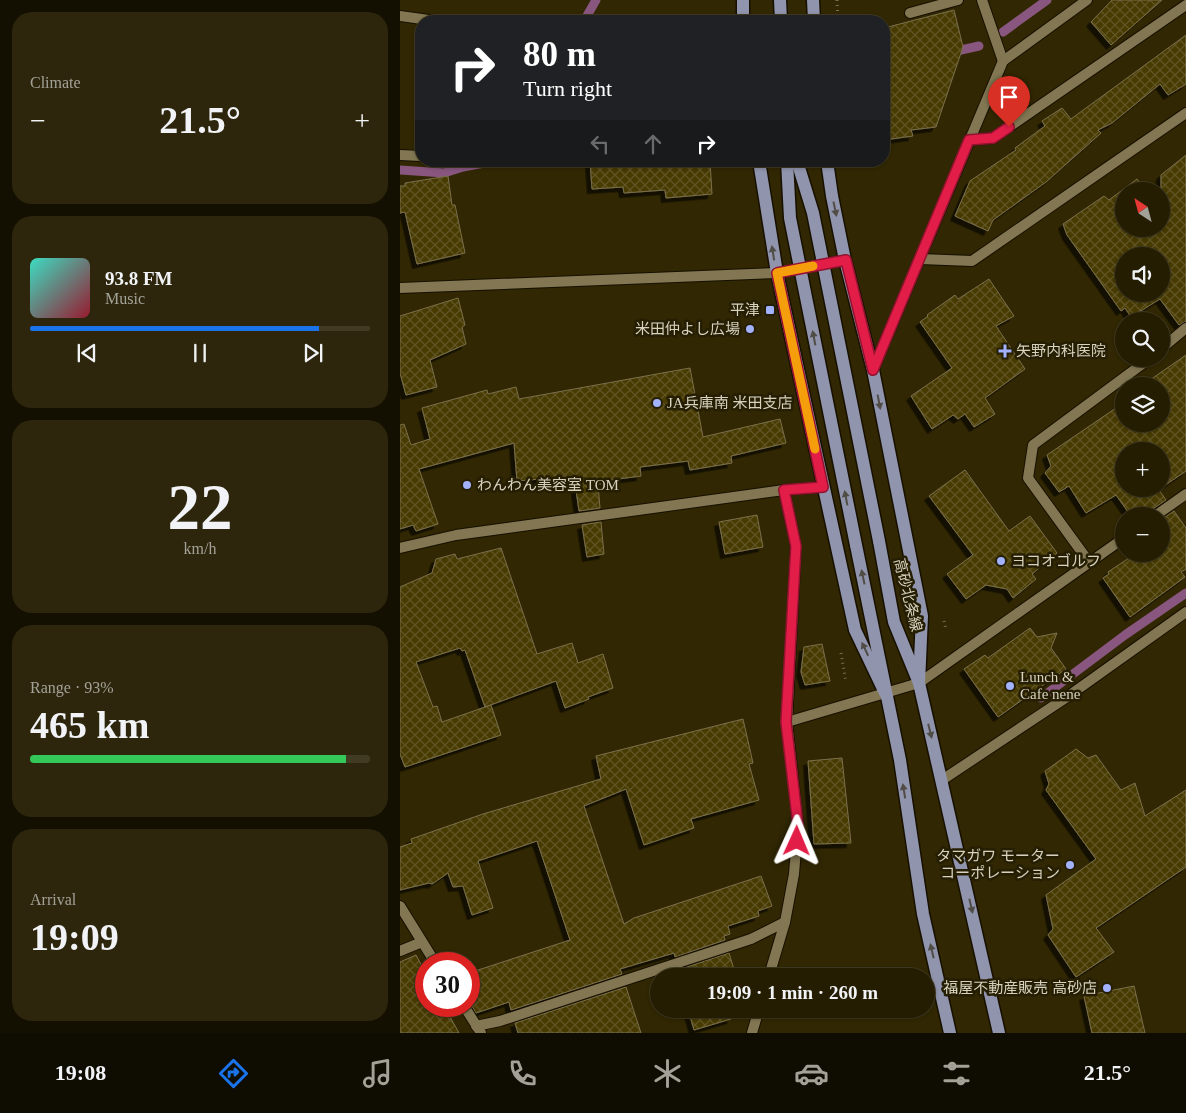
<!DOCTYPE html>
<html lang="en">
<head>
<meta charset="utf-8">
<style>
	:root { --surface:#251d02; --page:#2d260c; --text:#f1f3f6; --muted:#a3a299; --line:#423b24; --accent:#1a73e8 }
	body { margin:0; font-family:"Times New Roman","Noto Sans JP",serif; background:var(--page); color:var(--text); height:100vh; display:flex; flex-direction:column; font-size:19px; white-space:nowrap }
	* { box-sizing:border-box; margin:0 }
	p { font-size:16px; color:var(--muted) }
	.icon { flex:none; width:28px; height:28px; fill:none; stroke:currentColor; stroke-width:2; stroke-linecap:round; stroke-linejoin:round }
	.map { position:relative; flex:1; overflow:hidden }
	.panel { display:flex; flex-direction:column; gap:12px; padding:12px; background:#141001; width:400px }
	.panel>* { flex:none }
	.guide { position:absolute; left:15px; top:15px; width:475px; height:152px; border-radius:20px; box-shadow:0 1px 4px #0004,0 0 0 1px var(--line); background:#202124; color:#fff; overflow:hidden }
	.needle { width:32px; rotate:324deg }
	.buttons { position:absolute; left:715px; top:182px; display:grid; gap:10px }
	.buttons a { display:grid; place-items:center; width:55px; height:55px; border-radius:50%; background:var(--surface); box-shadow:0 1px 4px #0004,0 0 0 1px var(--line); font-size:25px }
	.speed { position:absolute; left:15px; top:952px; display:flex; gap:10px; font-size:25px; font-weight:700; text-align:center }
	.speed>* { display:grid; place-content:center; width:65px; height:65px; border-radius:50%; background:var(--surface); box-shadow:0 1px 4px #0004,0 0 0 1px var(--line); line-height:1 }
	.speed .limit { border:8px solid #d22; background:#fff; color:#111 }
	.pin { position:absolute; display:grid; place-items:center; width:42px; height:42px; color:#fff; margin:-51px -21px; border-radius:50% 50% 50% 0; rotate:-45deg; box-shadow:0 0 5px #0007 }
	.pin .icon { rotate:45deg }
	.me { position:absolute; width:55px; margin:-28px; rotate:1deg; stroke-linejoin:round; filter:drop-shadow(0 0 4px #0008) }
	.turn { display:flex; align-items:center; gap:18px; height:105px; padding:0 25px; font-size:22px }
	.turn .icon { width:65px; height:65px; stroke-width:2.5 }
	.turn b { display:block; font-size:35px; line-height:42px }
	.lanes { display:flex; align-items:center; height:48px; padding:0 25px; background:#0003; justify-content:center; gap:25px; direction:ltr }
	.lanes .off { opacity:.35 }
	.big { font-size:38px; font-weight:700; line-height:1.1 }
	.panel .card { flex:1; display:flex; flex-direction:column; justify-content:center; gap:8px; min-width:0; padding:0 18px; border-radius:20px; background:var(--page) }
	.panel .dial { align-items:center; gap:0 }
	.dial b { font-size:65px; line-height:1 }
	.song { display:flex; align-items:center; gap:15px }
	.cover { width:60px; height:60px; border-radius:8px; background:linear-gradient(135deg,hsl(170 70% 55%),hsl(350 70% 35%)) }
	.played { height:5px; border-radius:2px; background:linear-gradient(90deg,var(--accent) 85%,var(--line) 85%) }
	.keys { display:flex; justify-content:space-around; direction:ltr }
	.heat { display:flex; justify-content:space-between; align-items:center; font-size:28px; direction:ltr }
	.charge { height:8px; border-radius:4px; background:linear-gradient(90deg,#34c759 93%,var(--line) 0) }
	.trip { position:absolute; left:250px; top:968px; width:285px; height:50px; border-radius:25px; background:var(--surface); box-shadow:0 1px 4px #0004,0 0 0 1px var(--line); font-weight:700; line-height:50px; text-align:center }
	.dock { display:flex; height:80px; justify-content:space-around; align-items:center; background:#0f0c01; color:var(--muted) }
	.dock .icon { width:35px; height:35px }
	.dock .current { color:var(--accent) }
	.dock b { font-size:22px; color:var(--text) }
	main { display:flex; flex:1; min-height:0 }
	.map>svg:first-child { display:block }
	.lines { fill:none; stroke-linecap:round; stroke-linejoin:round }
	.stream { stroke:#89567f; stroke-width:9 }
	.building { fill:url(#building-cross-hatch); stroke:#7b704c; fill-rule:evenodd; filter:url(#shadow) }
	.lane-casing { stroke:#171000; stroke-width:12 }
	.street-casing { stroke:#171000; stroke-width:12 }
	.primary-casing { stroke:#171000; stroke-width:15 }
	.path { stroke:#776f52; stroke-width:3; stroke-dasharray:1 4; stroke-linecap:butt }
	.lane { stroke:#827752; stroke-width:10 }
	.street { stroke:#827752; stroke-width:10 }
	.primary { stroke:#9094ac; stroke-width:12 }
	.primary-bridge-casing { stroke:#171000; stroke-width:15; stroke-linecap:butt }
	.primary-bridge { stroke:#9094ac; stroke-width:12 }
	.oneway { fill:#504d47 }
	.route-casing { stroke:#92132f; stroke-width:12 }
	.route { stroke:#e11d48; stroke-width:9 }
	.slow { stroke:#f59e0b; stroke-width:9 }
	.poi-dot { fill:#a2b2fd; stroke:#251e03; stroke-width:2 }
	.labels { text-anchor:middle; stroke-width:5; stroke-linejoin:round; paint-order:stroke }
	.poi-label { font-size:15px; fill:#d7d1be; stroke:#251e03; text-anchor:start }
	.street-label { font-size:15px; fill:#d7d1be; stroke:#251e03 }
</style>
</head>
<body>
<main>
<section class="panel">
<div class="card"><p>Climate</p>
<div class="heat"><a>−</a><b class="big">21.5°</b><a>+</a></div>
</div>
<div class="card">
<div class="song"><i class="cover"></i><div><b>93.8 FM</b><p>Music</p></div></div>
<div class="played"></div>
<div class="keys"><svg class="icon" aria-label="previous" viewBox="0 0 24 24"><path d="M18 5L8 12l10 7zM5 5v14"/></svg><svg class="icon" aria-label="pause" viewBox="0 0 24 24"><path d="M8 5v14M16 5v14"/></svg><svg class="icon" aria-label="next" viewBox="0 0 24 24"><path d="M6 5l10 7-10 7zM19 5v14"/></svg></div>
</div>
<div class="card dial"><b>22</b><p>km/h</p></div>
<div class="card"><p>Range · 93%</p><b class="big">465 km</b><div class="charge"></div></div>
<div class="card"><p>Arrival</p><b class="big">19:09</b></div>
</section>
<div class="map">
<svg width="786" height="1033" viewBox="0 0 786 1033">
	<defs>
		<pattern id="building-cross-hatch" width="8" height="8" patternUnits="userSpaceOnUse" patternTransform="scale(1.25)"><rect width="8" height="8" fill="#473a02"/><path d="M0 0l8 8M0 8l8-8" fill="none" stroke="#615525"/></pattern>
		<filter id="shadow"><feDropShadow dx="-4.5" dy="4.5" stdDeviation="0" flood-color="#0009"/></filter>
	</defs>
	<rect width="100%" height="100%" fill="#312702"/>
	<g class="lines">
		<!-- stream -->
		<g class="stream">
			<polyline points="184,21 196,0"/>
			<polyline points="603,32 647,0"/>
			<polyline points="552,52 579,46"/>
			<polyline points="0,170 44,173 63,167 95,161"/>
			<polyline points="641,698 725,635 786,593"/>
		</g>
	</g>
	<!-- building -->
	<g class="building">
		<polygon points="712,0 762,0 711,45 691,22"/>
		<polygon points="554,10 563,47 536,127 511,130 513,136 484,140 484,28"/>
		<polygon points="786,35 786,84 768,95 760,84 712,123 698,130 701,133 646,182 593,220 588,231 555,216 570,181 616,150 615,148 645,126 642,121 662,108 671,119"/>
		<path d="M786,155V321L779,325L760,299L731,317L725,308L721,311L667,235L663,224L704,196L709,200L737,179L746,191H724V229H761V175ZM724,256H761V294H724Z"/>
		<polygon points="190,161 310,161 312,194 266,198 265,190 224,193 223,187 192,189"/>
		<polygon points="48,176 52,205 55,205 65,253 17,264 5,212 0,213 0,186 5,186 5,183"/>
		<polygon points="589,279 614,316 596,326 625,369 585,398 595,414 574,427 565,414 558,419 553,415 532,429 511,396 552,368 520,322 528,316 527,315 555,295 558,299"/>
		<polygon points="58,298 65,325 62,327 66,344 30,360 37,387 6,395 0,373 0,316"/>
		<polygon points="786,355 786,471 761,488 761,451 724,451 724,489 761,489 759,490 766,500 751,510 748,516 731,516 716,495 686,513 669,486 659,492 645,473 651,466 647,455 716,408 715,407 724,401 724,424 761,424 761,386 744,386 748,384 747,382"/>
		<polygon points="290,368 303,437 380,419 386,443 331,456 332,463 290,470 288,461 240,467 241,476 203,481 204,484 198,484 200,508 179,511 174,476 117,481 114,443 19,469 38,524 16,531 13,525 0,529 0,425 4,424 11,445 30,439 22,408 87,390 88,394 116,387 119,399"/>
		<polygon points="565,470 609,531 630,516 657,553 632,574 636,579 613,598 607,589 586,585 566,599 547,574 573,555 529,496"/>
		<polygon points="774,511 786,528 786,569 781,572 785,577 730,617 703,578 709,574 708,572 735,554 761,554 761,520"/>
		<polygon points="357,515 363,547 325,554 319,522"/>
		<polygon points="201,522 204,554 187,557 182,525"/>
		<polygon points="101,548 137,654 172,643 178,663 203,654 213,688 188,697 189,699 165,708 156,681 85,707 65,650 62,651 60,648 16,662 33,707 37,706 42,722 91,705 101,735 5,767 0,754 0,587 32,573 36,559 55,554 57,559"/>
		<polygon points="630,628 637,637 657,633 651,648 666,669 598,717 564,669 585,655 588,658"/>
		<polygon points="422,644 430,681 405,685 401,672 404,647"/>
		<polygon points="343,719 353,763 349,764 359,800 291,819 294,828 244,845 226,789 184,806 224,924 234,918 361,876 372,906 358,911 359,916 328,926 330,934 324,936 325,940 275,957 274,953 220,969 222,974 111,1010 109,1002 76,1013 69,1001 69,973 170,940 137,841 78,861 93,908 72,915 63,886 53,887 48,873 32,884 29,883 0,890 0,847 12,843 11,839 83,814 201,779 196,756"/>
		<polygon points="676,749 688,758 696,755 721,790 735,783 745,816 786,790 786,867 696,928 714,952 676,977 648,935 653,929 646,895 696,859 646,790 649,784 645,771"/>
		<polygon points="442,758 451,843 414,844 408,761"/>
		<polygon points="329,953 336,976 280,976 278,970"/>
		<polygon points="16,955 26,974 26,1006 44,1006 59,1033 0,1033 0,962"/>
		<polygon points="734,986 745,1033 692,1033 684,996"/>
		<polygon points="226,987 241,1033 118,1033 115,1023"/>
		<polygon points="288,1009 345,1009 332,1014 331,1019 294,1030"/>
	</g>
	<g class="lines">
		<defs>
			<polyline id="lane" points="0,951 22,942"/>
			<g id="street">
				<polyline points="582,0 603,61"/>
				<polyline points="510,13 558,0"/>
				<polyline points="0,16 36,21"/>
				<polyline points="569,140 593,138 786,5"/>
				<polyline points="0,155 21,156"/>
				<polyline points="520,259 572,261 786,113"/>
				<polyline points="0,288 377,273 445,260"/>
				<polyline points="761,349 786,328"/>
				<polyline points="473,370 603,61 687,0"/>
				<polyline points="755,516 786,494"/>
				<polyline points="0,548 56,535 384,490 423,487"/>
				<polyline points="689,562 628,478 633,445 749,359"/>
				<polyline points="387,722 519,683 724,538"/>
				<polyline points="542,780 667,697 786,612"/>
				<polyline points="0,906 36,964"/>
				<polyline points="369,976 385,922 394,874 398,825 387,722 396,546 384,490"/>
				<polyline points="64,1006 81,1033"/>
				<polyline points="76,1026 100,1021 351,939 385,922"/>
				<polyline points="352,1033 359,1009"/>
			</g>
			<g id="primary">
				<polyline points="343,0 343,21"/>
				<polyline points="380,0 381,21"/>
				<polyline points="413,0 414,21"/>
				<polyline points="359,161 377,273 455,630 485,693"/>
				<polyline points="427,161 432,196 445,260 473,370 522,616 519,683"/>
				<polyline points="479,541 494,622 519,683 599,1033"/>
				<polyline points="456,545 500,760 523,914 550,1033"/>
			</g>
		</defs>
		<!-- lane casing -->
		<use href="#lane" class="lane-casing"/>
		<!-- street casing -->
		<use href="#street" class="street-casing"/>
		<!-- primary casing -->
		<use href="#primary" class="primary-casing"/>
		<!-- path -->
		<g class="path">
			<polyline points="437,0 438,21"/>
			<polyline points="544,621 546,630"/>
			<polyline points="441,653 446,682"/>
		</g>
		<!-- lane -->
		<use href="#lane" class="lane"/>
		<!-- street -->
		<use href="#street" class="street"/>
		<!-- primary -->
		<use href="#primary" class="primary"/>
		<defs>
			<g id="primary-bridge">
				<polyline points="387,161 390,218 456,545"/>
				<polyline points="397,161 413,213 479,541"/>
			</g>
		</defs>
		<!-- primary-bridge casing -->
		<use href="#primary-bridge" class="primary-bridge-casing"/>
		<!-- primary-bridge -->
		<use href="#primary-bridge" class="primary-bridge"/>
	</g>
	<!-- one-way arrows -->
	<defs><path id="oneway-solid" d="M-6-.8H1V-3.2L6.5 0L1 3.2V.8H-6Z" transform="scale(1.25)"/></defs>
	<g class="oneway">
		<use href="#oneway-solid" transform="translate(435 209) rotate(78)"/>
		<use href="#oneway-solid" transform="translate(373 253) rotate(-99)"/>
		<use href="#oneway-solid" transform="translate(414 338) rotate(-101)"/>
		<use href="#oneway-solid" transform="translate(479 402) rotate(79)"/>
		<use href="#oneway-solid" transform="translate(446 498) rotate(-101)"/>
		<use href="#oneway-solid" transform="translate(463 577) rotate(-102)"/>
		<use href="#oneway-solid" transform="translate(465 649) rotate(-115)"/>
		<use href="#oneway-solid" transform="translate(530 731) rotate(76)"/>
		<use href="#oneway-solid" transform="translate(504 791) rotate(-99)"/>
		<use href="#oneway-solid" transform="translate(571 906) rotate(77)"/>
		<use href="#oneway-solid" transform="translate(532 951) rotate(-103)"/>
	</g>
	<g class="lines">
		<defs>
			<polyline id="route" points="397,841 398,825 386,722 396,546 384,490 423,487 377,273 446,260 473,370 569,140 593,138 609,127"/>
		</defs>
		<!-- route casing -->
		<use href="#route" class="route-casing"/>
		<!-- route -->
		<use href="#route" class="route"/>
		<!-- slow -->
		<polyline class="slow" points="413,266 377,273 415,449"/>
	</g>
	<!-- markers -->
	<g class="poi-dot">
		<rect x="365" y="305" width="10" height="10" rx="2.5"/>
		<circle cx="350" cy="329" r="5"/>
		<path d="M602.5 343.5h5v5h5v5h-5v5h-5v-5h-5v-5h5z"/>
		<circle cx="257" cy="403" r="5"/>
		<circle cx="67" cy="485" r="5"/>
		<circle cx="601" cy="561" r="5"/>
		<circle cx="610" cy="686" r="5"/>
		<circle cx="670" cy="865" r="5"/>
		<circle cx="707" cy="988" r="5"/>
	</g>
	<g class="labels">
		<!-- poi labels -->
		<g class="poi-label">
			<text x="360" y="315" text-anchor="end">平津</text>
			<text x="340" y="334" text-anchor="end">米田仲よし広場</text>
			<text x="616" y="356">矢野内科医院</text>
			<text x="267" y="408">JA兵庫南 米田支店</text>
			<text x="77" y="490">わんわん美容室 TOM</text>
			<text x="611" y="566">ヨコオゴルフ</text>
			<text x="620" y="682">Lunch &amp;<tspan x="620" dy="17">Cafe nene</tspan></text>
			<text x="660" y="861" text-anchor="end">タマガワ モーター<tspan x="660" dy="17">コーポレーション</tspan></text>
			<text x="697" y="993" text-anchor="end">福屋不動産販売 高砂店</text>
		</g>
		<!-- street labels -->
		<g class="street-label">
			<text transform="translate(508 595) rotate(76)" y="5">高砂北条線</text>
		</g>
	</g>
</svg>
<div class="buttons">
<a><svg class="needle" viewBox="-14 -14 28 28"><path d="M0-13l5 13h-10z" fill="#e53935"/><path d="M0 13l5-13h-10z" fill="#a3a299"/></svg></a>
<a><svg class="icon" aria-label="sound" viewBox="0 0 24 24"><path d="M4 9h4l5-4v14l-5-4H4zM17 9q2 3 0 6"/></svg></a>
<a><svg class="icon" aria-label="search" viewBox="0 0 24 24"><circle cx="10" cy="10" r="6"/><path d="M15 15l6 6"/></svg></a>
<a><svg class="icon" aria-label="layers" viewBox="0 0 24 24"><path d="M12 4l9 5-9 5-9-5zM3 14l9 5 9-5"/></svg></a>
<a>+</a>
<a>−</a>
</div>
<div class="speed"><div class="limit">30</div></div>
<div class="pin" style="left:609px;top:127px;background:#d93025"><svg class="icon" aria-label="arrive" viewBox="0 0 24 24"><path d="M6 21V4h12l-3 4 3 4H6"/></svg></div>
<svg class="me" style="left:397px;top:841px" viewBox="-20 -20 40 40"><path d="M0-17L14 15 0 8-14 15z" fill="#e11d48" stroke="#fff" stroke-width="4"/></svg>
<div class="trip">19:09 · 1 min · 260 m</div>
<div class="guide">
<div class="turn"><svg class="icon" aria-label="right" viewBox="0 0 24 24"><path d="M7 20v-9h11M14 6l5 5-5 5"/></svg><div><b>80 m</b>Turn right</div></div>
<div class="lanes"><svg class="icon off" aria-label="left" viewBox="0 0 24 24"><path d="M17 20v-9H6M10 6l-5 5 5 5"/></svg><svg class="icon off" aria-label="ahead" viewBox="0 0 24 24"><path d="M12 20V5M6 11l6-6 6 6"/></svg><svg class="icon" aria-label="right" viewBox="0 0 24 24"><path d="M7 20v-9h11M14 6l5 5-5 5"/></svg></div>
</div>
</div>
</main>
<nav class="dock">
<b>19:08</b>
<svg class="icon current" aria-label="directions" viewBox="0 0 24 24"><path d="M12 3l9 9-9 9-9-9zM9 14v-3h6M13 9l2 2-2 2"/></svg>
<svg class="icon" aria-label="music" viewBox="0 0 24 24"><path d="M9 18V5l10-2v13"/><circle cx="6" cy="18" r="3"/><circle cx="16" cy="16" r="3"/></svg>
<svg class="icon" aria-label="phone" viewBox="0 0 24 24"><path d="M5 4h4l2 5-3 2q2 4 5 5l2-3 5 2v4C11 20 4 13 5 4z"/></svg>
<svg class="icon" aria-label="climate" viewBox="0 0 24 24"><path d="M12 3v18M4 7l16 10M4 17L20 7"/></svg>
<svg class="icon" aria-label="car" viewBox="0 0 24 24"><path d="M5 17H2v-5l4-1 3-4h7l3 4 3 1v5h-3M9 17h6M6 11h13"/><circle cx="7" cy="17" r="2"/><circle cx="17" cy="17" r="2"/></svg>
<svg class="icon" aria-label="filters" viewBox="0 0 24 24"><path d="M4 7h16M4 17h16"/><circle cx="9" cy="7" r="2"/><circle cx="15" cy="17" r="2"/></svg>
<b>21.5°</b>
</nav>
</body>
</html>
